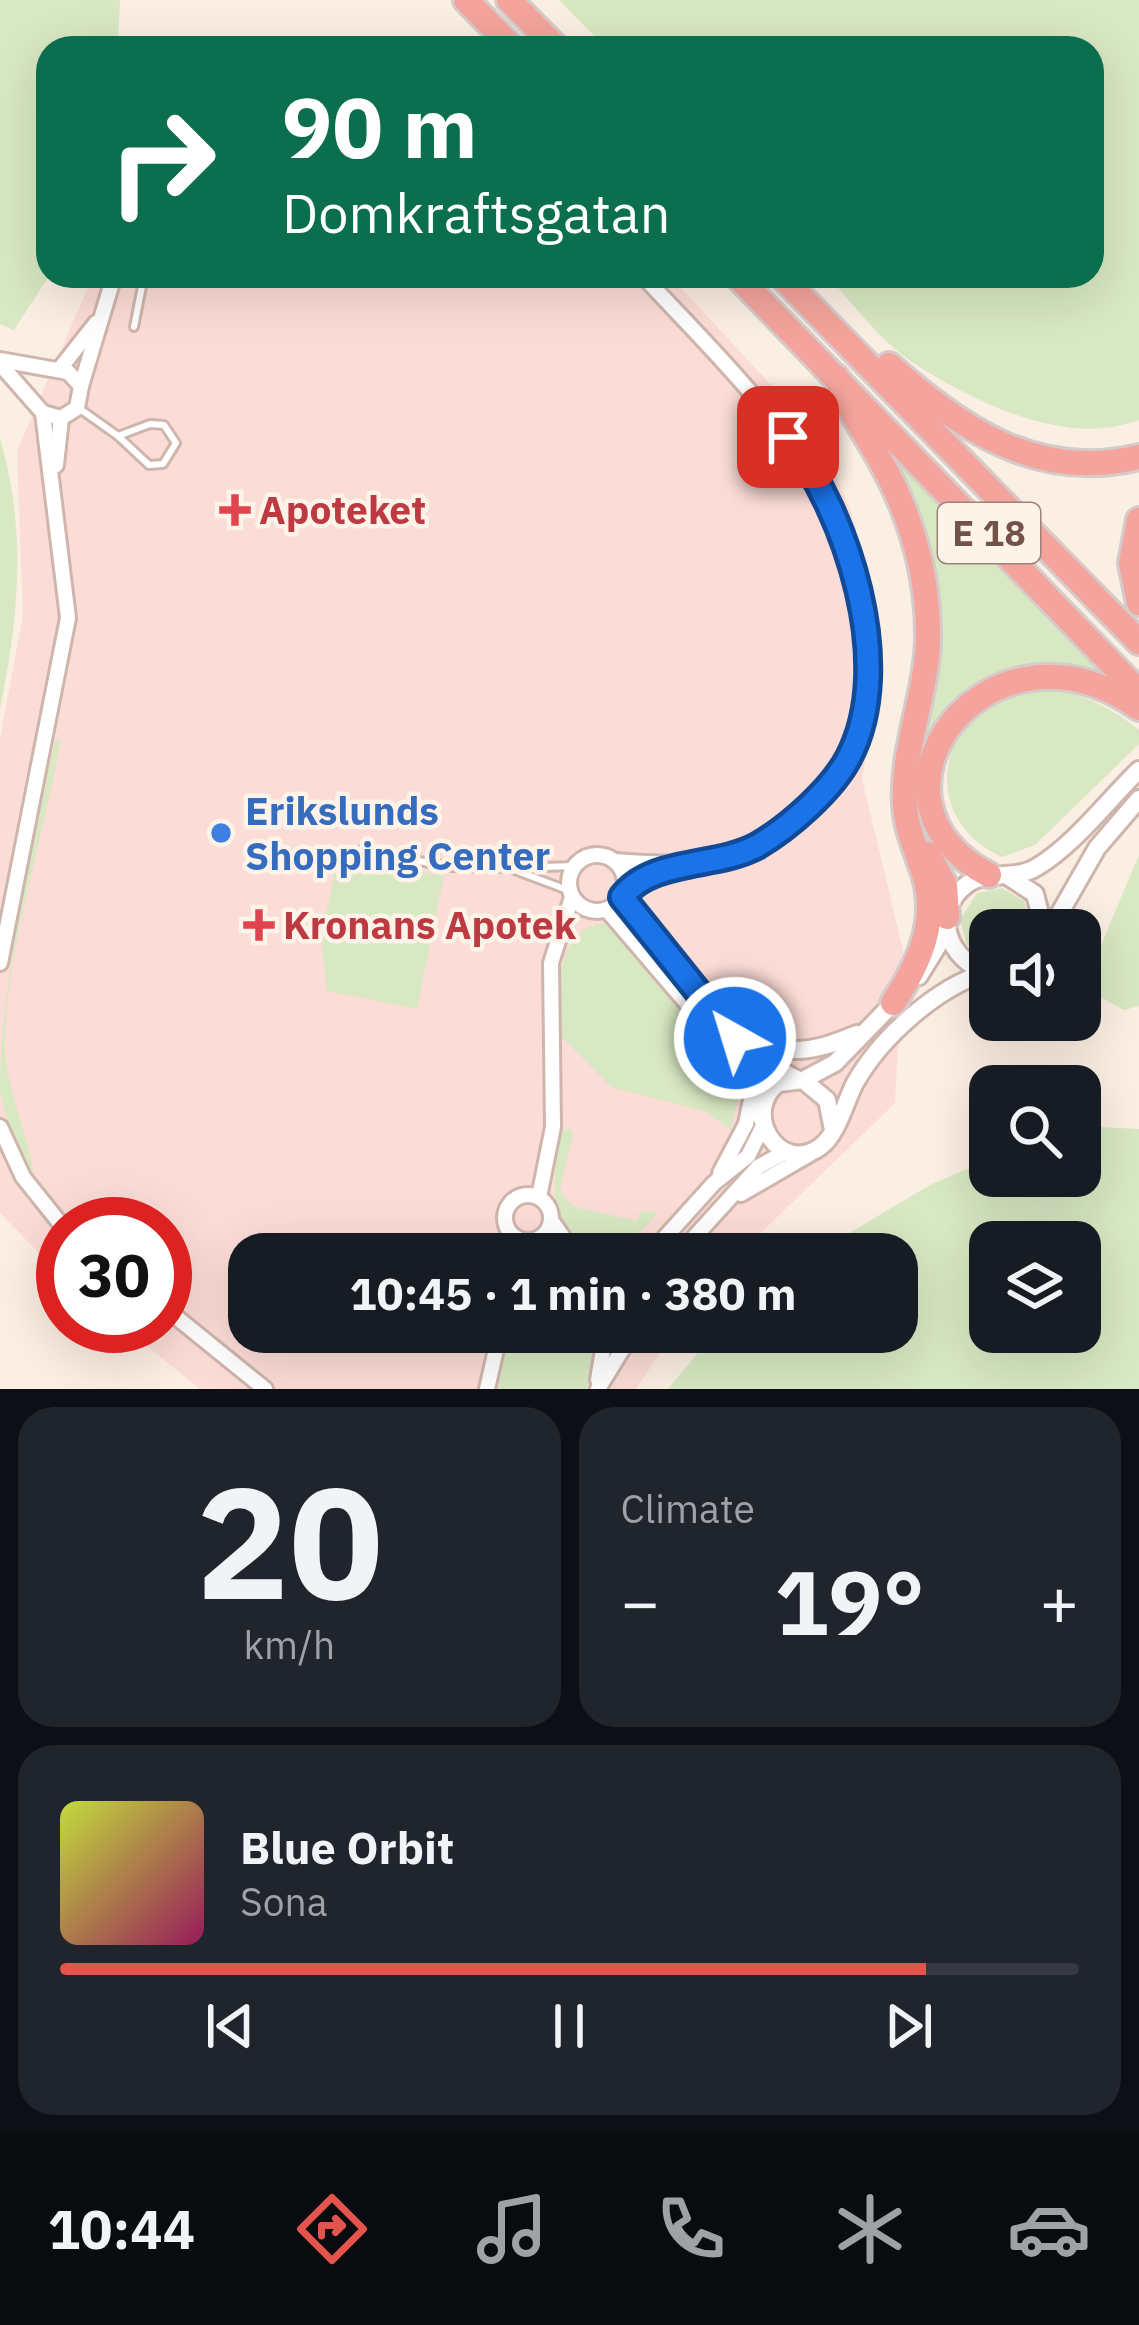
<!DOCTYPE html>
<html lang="en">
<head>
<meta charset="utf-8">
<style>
	:root { --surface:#171b24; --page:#20242c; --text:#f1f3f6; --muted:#9ea1a6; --line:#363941; --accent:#e2544c }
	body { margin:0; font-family:"IBM Plex Sans",sans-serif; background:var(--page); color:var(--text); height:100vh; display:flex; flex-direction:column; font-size:45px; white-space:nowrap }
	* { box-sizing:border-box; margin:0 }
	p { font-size:39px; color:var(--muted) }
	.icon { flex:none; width:66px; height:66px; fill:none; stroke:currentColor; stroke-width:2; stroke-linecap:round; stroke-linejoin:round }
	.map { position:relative; height:1389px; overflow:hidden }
	.drawer { display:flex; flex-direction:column; gap:18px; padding:18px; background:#0d0f14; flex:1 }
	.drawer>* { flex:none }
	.top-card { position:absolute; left:36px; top:36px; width:1068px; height:252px; border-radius:36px; box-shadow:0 12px 48px #0002; background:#0b6e4f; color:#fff; overflow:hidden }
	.fabs { position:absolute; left:969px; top:909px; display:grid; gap:24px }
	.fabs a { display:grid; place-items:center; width:132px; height:132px; border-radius:24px; background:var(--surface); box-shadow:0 12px 48px #0002; font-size:60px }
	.speed { position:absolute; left:36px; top:1197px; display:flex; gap:24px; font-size:60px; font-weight:700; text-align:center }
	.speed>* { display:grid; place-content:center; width:156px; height:156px; border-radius:50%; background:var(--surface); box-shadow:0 12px 48px #0002; line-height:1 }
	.speed .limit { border:18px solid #d22; background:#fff; color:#111 }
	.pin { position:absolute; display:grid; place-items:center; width:102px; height:102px; color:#fff; margin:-51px; border-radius:24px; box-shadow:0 6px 18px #0006 }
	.me { position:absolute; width:132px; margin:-66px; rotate:321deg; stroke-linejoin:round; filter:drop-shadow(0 0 9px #0008) }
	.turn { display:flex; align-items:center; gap:42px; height:252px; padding:0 48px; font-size:54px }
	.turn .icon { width:156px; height:156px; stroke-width:2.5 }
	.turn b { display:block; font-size:84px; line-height:102px }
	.big { font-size:90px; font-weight:800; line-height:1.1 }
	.drawer .card { flex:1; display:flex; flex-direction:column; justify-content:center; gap:18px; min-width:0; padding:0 42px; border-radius:36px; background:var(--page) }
	.drawer .dial { align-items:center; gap:0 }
	.dial b { font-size:156px; line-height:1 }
	.song { display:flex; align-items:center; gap:36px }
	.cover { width:144px; height:144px; border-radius:18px; background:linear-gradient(135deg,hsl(70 70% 55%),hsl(330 70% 35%)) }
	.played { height:12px; border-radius:6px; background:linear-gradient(90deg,var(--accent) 85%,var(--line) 85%) }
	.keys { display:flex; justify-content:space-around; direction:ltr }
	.heat { display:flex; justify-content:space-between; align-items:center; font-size:66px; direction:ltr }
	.drawer .tiles { flex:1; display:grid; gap:18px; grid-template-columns:1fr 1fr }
	.card:last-child { grid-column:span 2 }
	.trip { position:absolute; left:228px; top:1233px; width:690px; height:120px; border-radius:36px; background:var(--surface); box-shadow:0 12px 48px #0002; font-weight:800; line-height:120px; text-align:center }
	.tab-bar { display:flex; height:192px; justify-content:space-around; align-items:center; background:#090b0e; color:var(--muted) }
	.tab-bar .icon { width:84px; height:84px }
	.tab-bar .on { color:var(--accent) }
	.tab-bar b { font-size:54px; color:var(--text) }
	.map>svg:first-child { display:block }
	.commercial { fill:#fcdcd7 }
	.green { fill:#d8e8c2; fill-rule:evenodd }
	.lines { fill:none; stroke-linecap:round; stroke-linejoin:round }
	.service-casing { stroke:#cfb6ad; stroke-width:12 }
	.minor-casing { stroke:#cfb6ad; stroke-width:20 }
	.tertiary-casing { stroke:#cfb6ad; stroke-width:22 }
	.motorway-casing { stroke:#d5cbc9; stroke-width:30 }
	.service { stroke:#fff; stroke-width:6 }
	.minor { stroke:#fff; stroke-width:14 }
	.tertiary { stroke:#fff; stroke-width:16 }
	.motorway { stroke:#f4a49c; stroke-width:24 }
	.route-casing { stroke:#114b97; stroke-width:30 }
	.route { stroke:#1a73e8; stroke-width:21 }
	.health-dot { fill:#e0444e; stroke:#fef3e9; stroke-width:4.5 }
	.shop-dot { fill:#3f7fe0; stroke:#fef3e9; stroke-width:4.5 }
	.labels { text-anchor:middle; stroke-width:9; stroke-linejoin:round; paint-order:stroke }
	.shield { fill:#fef3e9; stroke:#9d827a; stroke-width:3 }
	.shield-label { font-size:36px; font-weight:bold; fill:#73524a }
	.health-label { font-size:39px; font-weight:bold; fill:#be3a42; stroke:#fef3e9; text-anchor:start }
	.shop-label { font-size:39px; font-weight:bold; fill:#366cbe; stroke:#fef3e9; text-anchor:start }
</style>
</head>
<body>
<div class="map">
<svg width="1139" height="1389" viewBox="0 0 1139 1389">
	<rect width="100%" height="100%" fill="#fbeee3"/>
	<!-- commercial -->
	<polygon class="commercial" points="93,276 670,276 820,438 851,511 873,600 876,694 862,779 903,950 895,1103 739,1254 249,1254 249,1332 674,1332 636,1389 200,1389 122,1326 165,1326 165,1224 63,1224 63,1277 0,1213 0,738 23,615 17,451"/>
	<!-- green -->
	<g class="green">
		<polygon points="0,0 120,0 118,48 48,48 49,276 14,330 0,324"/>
		<path d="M559,0H1139V420C1067,448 973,402 912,362C880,341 853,303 827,276H1092V48H606Z"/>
		<path d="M0,438C27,533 19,614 0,709Z"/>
		<path d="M884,444L1114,682C1057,664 996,653 953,704C942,716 927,735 926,751C924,780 933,814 937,843L932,845L916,784L935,677Z"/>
		<path d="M1056,689C1089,697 1113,709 1139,730V744L1035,845L1002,857C951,834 929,779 964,727C984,699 1025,694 1056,689Z"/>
		<path d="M61,738C46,831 4,954 5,1049C5,1083 36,1160 33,1174C18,1147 4,1118 0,1088C0,989 33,840 55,741Z"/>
		<polygon points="338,855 444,876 417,1009 327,991 321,939"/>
		<polygon points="1139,855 1139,1006 1124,1010 1098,996 1091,969"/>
		<polygon points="1002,888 1024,901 1031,930 990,930 989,959 967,945 960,920 977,893"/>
		<path d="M607,923L727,1065L738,1100L731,1130L705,1111L611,1087L558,1033C557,994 554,927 607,923Z"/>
		<path d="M1080,1126L1139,1129V1389H668L715,1332H897V1254H814L930,1185L990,1159V1176H1080ZM990,1242H1080V1332H990Z"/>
		<path d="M570,1128L573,1134L560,1189L572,1206L637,1221L641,1211L658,1212C632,1248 577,1277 559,1219C550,1191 557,1161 560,1133Z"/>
		<polygon points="509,1332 598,1332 587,1389 496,1389"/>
	</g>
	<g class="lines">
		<defs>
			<g id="service">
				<polyline points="134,327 144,276"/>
				<polyline points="80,409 118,436"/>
				<polygon points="150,424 164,425 176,443 163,464 149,465 118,436"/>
				<polyline points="361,850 451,867 509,868"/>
				<polyline points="570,891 509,868 575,866"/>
			</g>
			<g id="minor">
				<polyline points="0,360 68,372 81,386 77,408 61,418 43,413 0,364"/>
				<polyline points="59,370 96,323"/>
				<polyline points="81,386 114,276"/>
				<polyline points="56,465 61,418"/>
				<circle cx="597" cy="883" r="28"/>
				<path d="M615,861C706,869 746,860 813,798C851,763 860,727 864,677C878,505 749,390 643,276"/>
				<polyline points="625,891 670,869"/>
				<path d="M622,897C661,960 731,1046 797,1078"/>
				<polyline points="607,910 742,1068 761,1119"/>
				<polyline points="0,963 68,618 43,413"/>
				<polyline points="0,1127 23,1177 63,1227"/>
				<polyline points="720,1173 746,1124 752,1095"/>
				<polyline points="741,1194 810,1154"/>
				<circle cx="528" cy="1218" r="23"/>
				<polyline points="539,1197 553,1127 551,963 572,897"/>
				<polyline points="551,1220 575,1254"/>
				<polyline points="650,1254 714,1183 748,1156 763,1126"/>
				<polyline points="679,1254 758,1167 787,1151"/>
				<polyline points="165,1308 265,1389"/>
				<polyline points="598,1380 606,1332"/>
				<polyline points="487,1389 500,1332"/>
				<polyline points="598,1389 633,1332"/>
			</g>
			<g id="tertiary">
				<polyline points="1009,877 1035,894 1044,930"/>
				<polyline points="1050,930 1097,848 1139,799"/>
				<path d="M987,972C949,961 930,913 966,885C987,869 1015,881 1037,867C1075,844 1107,801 1139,770"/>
				<polyline points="919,976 947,931"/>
				<path d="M730,1029C786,1054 799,1058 857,1034"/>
				<polyline points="803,1080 835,1063 901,995"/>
				<path d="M833,1130L827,1100L803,1080L778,1083C740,1113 780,1176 820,1147C838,1134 845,1102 855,1083C881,1037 937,987 987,972"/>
			</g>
			<g id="motorway">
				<polyline points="466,0 513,48"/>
				<polyline points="509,0 557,48"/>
				<polyline points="737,276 1139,692"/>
				<polyline points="781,276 1139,642"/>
				<path d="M889,365C961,429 1038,482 1139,457"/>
				<path d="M836,377C847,407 863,430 879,458C911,514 929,576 928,641C926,696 902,750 905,804C906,829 917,851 924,874C939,921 919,964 893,1003"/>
				<polyline points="1139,520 1131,563 1139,603"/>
				<polyline points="928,854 945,885 947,917"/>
				<path d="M989,875C842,798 988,601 1139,708"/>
			</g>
		</defs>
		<!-- service casing -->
		<use href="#service" class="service-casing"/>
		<!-- minor casing -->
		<use href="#minor" class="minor-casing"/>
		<!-- tertiary casing -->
		<use href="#tertiary" class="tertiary-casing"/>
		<!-- motorway casing -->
		<use href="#motorway" class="motorway-casing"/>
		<!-- service -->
		<use href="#service" class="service"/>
		<!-- minor -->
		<use href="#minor" class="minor"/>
		<!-- tertiary -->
		<use href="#tertiary" class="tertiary"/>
		<!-- motorway -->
		<use href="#motorway" class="motorway"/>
	</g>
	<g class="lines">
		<defs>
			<path id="route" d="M735,1038L622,897C652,858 717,868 757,846C788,828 832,790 849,757C897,665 847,513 788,437"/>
		</defs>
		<!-- route casing -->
		<use href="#route" class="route-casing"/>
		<!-- route -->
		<use href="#route" class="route"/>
	</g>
	<!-- markers -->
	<g class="health-dot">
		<path d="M229 492h12v12h12v12h-12v12h-12v-12h-12v-12h12z"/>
		<path d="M253 907h12v12h12v12h-12v12h-12v-12h-12v-12h12z"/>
	</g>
	<circle class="shop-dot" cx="221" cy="833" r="12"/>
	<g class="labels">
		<!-- shield labels -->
		<rect class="shield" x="938" y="503" width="102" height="60" rx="9"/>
		<g class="shield-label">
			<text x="989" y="546">E 18</text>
		</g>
		<!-- health labels -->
		<g class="health-label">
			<text x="259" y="524">Apoteket</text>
			<text x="283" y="939">Kronans Apotek</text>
		</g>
		<!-- shop labels -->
		<g class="shop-label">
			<text x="245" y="825">Erikslunds<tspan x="245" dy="45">Shopping Center</tspan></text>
		</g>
	</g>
</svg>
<div class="fabs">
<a><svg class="icon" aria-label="sound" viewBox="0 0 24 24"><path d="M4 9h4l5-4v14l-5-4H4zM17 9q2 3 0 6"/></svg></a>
<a><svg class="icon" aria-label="search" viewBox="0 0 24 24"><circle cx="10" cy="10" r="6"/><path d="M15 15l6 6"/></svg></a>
<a><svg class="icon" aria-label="layers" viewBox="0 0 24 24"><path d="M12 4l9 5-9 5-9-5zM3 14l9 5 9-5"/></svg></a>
</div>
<div class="speed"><div class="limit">30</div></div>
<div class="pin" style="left:788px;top:437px;background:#d93025"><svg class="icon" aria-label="arrive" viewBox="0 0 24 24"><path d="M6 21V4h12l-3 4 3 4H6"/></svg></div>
<svg class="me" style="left:735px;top:1038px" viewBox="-20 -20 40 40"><circle r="17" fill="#1a73e8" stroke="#fff" stroke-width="3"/><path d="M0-11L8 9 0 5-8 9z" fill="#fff"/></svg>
<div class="trip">10:45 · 1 min · 380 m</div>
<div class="top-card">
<div class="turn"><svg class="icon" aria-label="right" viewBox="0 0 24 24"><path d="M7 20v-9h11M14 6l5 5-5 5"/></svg><div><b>90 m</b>Domkraftsgatan</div></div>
</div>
</div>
<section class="drawer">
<div class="tiles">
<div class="card dial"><b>20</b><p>km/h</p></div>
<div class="card"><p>Climate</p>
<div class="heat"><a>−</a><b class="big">19°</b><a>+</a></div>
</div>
<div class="card">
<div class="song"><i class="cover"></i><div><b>Blue Orbit</b><p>Sona</p></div></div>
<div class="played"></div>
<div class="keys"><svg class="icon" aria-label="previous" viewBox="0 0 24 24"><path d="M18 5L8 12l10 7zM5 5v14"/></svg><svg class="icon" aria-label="pause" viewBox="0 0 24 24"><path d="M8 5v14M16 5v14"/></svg><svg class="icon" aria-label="next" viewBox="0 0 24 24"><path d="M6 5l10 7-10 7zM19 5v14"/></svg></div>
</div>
</div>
</section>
<nav class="tab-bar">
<b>10:44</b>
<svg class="icon on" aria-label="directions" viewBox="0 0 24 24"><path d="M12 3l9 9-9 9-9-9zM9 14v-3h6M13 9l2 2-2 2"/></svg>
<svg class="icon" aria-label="music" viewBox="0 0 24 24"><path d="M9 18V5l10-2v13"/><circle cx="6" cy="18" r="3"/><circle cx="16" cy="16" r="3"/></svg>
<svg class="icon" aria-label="phone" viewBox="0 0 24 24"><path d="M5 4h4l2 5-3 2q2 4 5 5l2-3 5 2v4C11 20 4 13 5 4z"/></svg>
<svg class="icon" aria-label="climate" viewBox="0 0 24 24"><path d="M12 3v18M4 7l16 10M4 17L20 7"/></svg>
<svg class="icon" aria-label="car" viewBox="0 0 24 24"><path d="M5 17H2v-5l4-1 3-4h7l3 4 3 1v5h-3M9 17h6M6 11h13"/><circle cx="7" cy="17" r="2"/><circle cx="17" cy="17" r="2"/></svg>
</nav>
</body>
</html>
